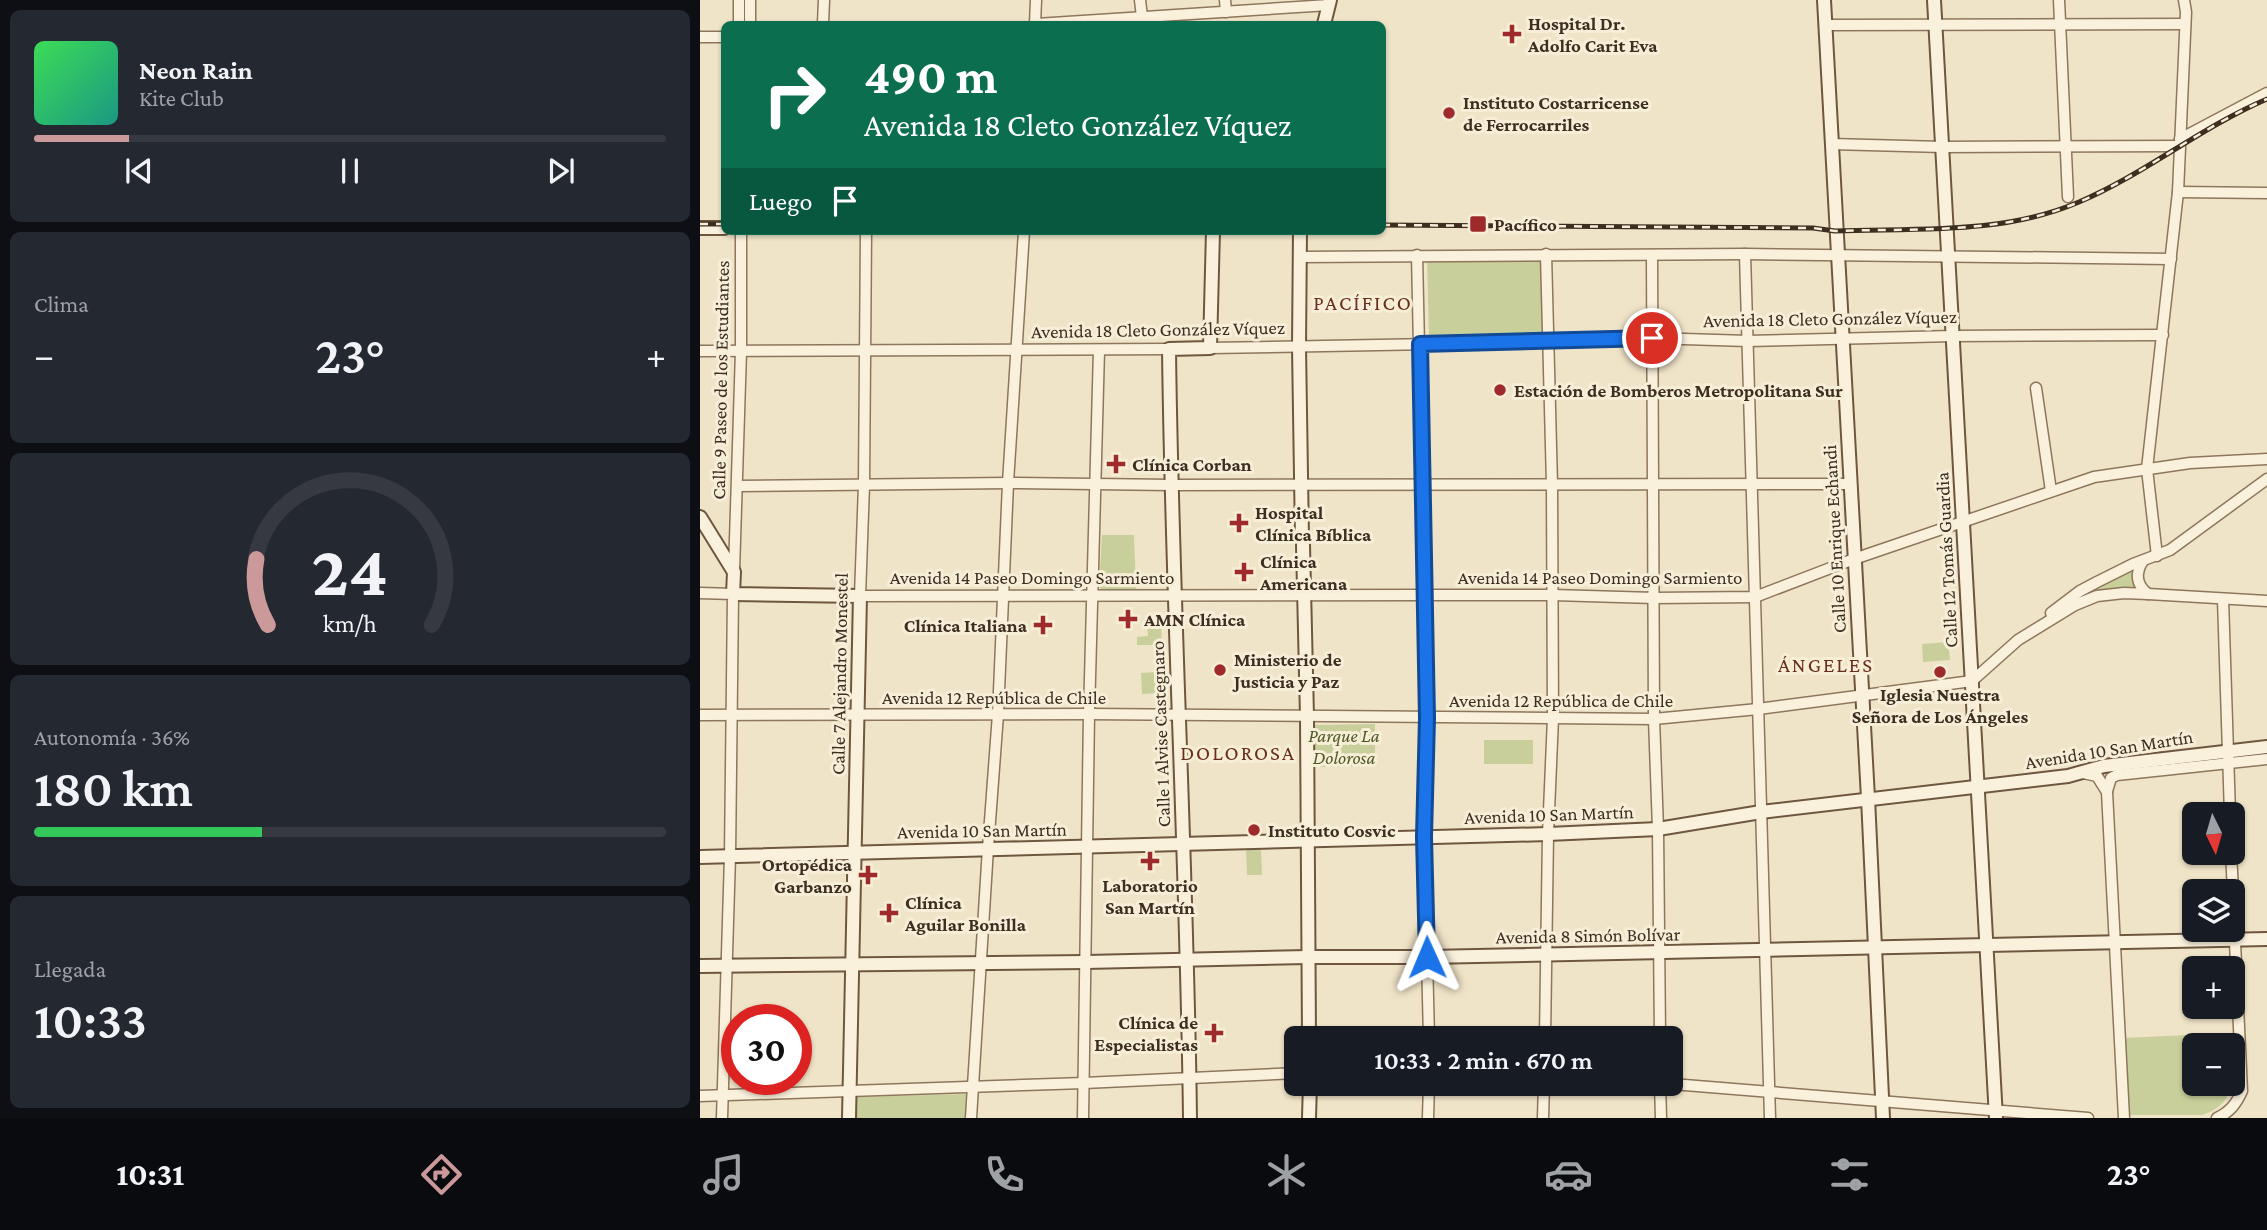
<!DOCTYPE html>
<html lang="es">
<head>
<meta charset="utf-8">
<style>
	:root { --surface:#171b24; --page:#242831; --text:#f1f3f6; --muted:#9ea1a6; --line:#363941; --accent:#cc999b }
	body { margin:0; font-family:"Crimson Pro",serif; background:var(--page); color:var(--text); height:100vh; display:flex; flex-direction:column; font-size:26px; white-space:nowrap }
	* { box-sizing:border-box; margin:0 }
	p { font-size:23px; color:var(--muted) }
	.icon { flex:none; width:38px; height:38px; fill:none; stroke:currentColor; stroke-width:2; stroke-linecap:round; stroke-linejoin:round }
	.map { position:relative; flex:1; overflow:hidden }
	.details { display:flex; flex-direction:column; gap:10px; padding:10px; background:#0d0f14; width:700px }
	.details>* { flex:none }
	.hud { position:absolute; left:21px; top:21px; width:665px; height:214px; border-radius:10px; box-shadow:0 2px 5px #0004; background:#0b6e4f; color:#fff; overflow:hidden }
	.needle { width:46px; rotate:175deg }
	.fabs { position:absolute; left:1482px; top:802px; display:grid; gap:14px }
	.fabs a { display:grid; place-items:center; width:63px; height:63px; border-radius:10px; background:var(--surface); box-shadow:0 2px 5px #0004; font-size:35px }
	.speed { position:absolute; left:21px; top:1004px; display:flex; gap:14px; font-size:35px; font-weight:700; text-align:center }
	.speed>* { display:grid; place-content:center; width:91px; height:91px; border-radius:50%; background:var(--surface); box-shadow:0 2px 5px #0004; line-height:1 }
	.speed .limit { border:10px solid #d22; background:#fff; color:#111 }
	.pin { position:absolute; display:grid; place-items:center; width:60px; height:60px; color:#fff; margin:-30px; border:4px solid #fff; border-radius:50%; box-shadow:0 2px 7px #0007 }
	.me { position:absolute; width:77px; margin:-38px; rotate:359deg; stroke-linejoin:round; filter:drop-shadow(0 0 5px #0008) }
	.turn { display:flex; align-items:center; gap:24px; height:147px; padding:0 28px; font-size:32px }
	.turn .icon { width:91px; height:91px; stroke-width:2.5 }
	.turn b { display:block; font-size:49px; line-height:60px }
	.then { display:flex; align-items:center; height:66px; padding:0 28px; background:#0003; gap:14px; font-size:26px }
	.big { font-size:52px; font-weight:600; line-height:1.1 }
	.details .widget { flex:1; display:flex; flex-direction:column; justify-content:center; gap:10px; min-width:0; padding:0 24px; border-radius:10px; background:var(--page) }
	.details .dial { align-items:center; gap:0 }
	.dial svg { height:182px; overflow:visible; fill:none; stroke:var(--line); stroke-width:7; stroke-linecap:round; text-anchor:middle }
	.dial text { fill:var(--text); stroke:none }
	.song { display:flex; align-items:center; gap:21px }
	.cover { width:84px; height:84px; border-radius:10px; background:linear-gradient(135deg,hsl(130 70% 55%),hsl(170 70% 35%)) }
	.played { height:7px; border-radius:4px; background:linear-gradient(90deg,var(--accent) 15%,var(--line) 15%) }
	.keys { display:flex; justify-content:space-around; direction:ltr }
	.heat { display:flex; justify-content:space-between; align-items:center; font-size:38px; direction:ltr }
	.charge { height:10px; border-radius:5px; background:linear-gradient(90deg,#34c759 36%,var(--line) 0) }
	.trip { position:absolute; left:584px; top:1026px; width:399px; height:70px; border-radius:10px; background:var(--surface); box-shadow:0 2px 5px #0004; font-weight:600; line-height:70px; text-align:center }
	.tab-bar { display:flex; height:112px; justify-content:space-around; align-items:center; background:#090b0e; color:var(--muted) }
	.tab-bar .icon { width:49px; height:49px }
	.tab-bar .selected { color:var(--accent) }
	.tab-bar b { font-size:32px; color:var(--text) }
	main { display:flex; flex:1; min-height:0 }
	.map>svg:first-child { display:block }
	.green { fill:#c9cf9b }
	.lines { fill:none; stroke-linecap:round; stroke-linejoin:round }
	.street-casing { stroke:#8d765c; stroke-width:13 }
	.secondary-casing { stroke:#6f573f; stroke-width:16 }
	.street { stroke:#faf1dc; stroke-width:10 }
	.secondary { stroke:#faf1dc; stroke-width:12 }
	.rail-casing { stroke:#3d2e20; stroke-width:5 }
	.rail { stroke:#f7eed8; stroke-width:2.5; stroke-dasharray:8; stroke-linecap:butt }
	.route-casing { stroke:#114b97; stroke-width:18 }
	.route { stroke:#1a73e8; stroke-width:12 }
	.poi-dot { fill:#9e2a2b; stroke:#f7eed8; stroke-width:2.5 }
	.labels { text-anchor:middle; stroke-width:6; stroke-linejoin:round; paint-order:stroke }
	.poi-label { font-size:19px; font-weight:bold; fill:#3d2e20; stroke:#f7eed8; text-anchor:start }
	.street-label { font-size:19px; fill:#3d2e20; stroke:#f7eed8 }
	.park-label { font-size:19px; font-style:italic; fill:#4d5a26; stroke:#f7eed8 }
	.neighbourhood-label { font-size:21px; letter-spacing:2px; fill:#6b2e1e; stroke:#f7eed8 }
</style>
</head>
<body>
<main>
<section class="details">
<div class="widget">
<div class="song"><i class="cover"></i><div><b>Neon Rain</b><p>Kite Club</p></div></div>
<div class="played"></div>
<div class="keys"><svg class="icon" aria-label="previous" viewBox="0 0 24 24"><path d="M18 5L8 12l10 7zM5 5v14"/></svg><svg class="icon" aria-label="pause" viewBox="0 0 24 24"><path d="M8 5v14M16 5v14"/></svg><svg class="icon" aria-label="next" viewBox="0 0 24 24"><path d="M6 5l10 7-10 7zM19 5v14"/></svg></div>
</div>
<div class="widget"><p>Clima</p>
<div class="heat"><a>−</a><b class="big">23°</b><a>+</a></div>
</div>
<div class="widget dial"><svg viewBox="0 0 100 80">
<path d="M14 69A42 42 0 1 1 86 69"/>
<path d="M14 69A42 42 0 0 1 9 40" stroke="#cc999b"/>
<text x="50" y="56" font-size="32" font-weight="700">24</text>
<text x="50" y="72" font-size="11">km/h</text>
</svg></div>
<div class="widget"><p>Autonomía · 36%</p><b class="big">180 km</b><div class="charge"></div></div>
<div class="widget"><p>Llegada</p><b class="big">10:33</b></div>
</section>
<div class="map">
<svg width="1567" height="1118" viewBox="0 0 1567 1118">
	<rect width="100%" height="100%" fill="#f0e4c8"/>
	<!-- green -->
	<g class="green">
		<polygon points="727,259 842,259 843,337 729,338"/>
		<polygon points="402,535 434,535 436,590 405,592 399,587"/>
		<polygon points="1434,570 1440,591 1398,591 1385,595 1385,594 1412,578"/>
		<polygon points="447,622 461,622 462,645 437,645 437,637 448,636"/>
		<polygon points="1248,642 1250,660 1223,662 1222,644"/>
		<polygon points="459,672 460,693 442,694 441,673"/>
		<polygon points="675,724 675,766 615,767 613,725"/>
		<rect x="784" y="740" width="49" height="24"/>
		<polygon points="546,849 561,849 562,875 547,875"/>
		<path d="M1531,1033L1532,1045H1494V1083H1533V1068C1534,1092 1525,1108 1502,1115H1427L1423,1038Z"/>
		<polygon points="266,1094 265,1118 155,1118 157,1097"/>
	</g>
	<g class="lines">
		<defs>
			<g id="street">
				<polyline points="39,0 39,24"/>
				<polyline points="50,0 50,24"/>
				<polyline points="440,0 442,17"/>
				<polyline points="525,0 526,12"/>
				<polyline points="1359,0 1368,197"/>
				<polyline points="123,24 124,0"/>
				<polyline points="335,24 336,0"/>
				<polyline points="336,24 629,5"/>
				<polyline points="1125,25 1485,24"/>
				<polyline points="0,37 24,37"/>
				<polyline points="1480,139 1567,93"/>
				<polyline points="1131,144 1243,147 1479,146"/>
				<polyline points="1478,192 1567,193"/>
				<polyline points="166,231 164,485 160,596 724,595 853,595 954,598 1055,597 1154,559 1394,477 1490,463 1567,459"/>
				<polyline points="1045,254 1070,1118"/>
				<polyline points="717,255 727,718 724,837 729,1038"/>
				<polyline points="952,255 954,719 958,829 960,1038"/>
				<polyline points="600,257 1045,254 1471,259"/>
				<polyline points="510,348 842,342 952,338 1048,341 1253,336 1463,335"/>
				<polyline points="0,351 469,349"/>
				<polyline points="1336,388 1351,491"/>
				<polyline points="38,486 308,483 471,485 1150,484"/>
				<polyline points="1457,556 1447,469 1478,192 1486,12 1484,0"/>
				<path d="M1443,561C1435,573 1436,585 1448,594"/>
				<polyline points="34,571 41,351 41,231"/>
				<polyline points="0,593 33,594 30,856 22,1118"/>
				<polyline points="1523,599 1530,814"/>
				<polyline points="1351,613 1380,591 1397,582 1433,564 1470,550 1567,479"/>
				<polyline points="0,715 389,714 954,719 1058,709 1272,681 1318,640 1375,605 1397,596 1424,593 1448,594 1567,601"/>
				<polyline points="1383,773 1397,776 1407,792 1424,1118"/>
				<polyline points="1407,791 1411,778 1417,775 1567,759"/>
				<polyline points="1531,852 1533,891"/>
				<polyline points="845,1038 848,834 853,718 852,485 846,254"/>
				<polyline points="960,1083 1388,1118"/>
				<polyline points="960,1083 961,1118"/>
				<polyline points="0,1096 384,1083 597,1073"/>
				<polyline points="271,1118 288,848 298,714 308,483 324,231"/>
				<polyline points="383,1118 389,714 399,350"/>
				<polyline points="728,1118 729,1083"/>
				<polyline points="843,1118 844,1083"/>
				<path d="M1517,1118C1530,1112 1536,1104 1542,1091L1533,900"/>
			</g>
			<g id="secondary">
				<polyline points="1124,0 1168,798 1183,1118"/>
				<polyline points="1234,0 1296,1118"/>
				<polyline points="624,24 630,0"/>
				<polyline points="0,228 24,228"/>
				<polyline points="600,231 599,347 602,539"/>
				<polyline points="0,517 34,572 33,594 160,596 149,1118"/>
				<polyline points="603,545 607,717 609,1038"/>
				<polyline points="0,857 848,834 958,829 1061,812 1368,776 1404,766 1567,747"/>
				<polyline points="0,966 386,962 608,957 728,957 1567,939"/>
				<path d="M490,1118C487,862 472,606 469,349L510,348L513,231"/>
				<polyline points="609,1118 610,1083"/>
			</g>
		</defs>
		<!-- street casing -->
		<use href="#street" class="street-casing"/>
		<!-- secondary casing -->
		<use href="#secondary" class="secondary-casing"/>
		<!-- street -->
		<use href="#street" class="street"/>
		<!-- secondary -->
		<use href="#secondary" class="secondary"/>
		<defs>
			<g id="rail">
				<polyline points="0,224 24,224"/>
				<path d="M682,225L1113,228L1135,231C1217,228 1302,235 1379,202C1445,174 1501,127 1567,99"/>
			</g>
		</defs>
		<!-- rail casing -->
		<use href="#rail" class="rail-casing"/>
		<!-- rail -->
		<use href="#rail" class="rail"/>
	</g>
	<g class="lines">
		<defs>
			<polyline id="route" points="727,957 724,837 727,718 720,344 952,338"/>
		</defs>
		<!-- route casing -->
		<use href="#route" class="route-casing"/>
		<!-- route -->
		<use href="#route" class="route"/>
	</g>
	<!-- markers -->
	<g class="poi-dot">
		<path d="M808.5 23.5h7v7h7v7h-7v7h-7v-7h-7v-7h7z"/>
		<circle cx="749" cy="113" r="7"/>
		<rect x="769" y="215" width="18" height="18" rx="3.5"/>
		<circle cx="800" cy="390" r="7"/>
		<path d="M412.5 453.5h7v7h7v7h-7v7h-7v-7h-7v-7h7z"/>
		<path d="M535.5 512.5h7v7h7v7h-7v7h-7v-7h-7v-7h7z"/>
		<path d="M540.5 561.5h7v7h7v7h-7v7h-7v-7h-7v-7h7z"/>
		<path d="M424.5 608.5h7v7h7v7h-7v7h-7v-7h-7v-7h7z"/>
		<path d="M339.5 614.5h7v7h7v7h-7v7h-7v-7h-7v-7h7z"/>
		<circle cx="520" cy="670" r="7"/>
		<circle cx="1240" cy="672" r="7"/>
		<circle cx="554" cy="830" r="7"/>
		<path d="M446.5 850.5h7v7h7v7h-7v7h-7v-7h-7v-7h7z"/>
		<path d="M164.5 864.5h7v7h7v7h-7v7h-7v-7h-7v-7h7z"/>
		<path d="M185.5 902.5h7v7h7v7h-7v7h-7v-7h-7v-7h7z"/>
		<path d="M510.5 1022.5h7v7h7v7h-7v7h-7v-7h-7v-7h7z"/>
	</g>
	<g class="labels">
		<!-- poi labels -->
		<g class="poi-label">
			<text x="828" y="30">Hospital Dr.<tspan x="828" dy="22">Adolfo Carit Eva</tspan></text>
			<text x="763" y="109">Instituto Costarricense<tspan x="763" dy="22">de Ferrocarriles</tspan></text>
			<text x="794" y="231">Pacífico</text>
			<text x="814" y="397">Estación de Bomberos Metropolitana Sur</text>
			<text x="432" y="471">Clínica Corban</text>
			<text x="555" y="519">Hospital<tspan x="555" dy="22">Clínica Bíblica</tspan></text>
			<text x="560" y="568">Clínica<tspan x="560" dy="22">Americana</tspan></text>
			<text x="444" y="626">AMN Clínica</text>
			<text x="327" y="632" text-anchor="end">Clínica Italiana</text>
			<text x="534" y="666">Ministerio de<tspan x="534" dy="22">Justicia y Paz</tspan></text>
			<text x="1240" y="701" text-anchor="middle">Iglesia Nuestra<tspan x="1240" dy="22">Señora de Los Ángeles</tspan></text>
			<text x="568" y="837">Instituto Cosvic</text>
			<text x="152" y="871" text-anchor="end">Ortopédica<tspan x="152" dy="22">Garbanzo</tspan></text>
			<text x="450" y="892" text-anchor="middle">Laboratorio<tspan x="450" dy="22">San Martín</tspan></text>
			<text x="205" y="909">Clínica<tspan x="205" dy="22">Aguilar Bonilla</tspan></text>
			<text x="498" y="1029" text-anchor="end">Clínica de<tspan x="498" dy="22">Especialistas</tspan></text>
		</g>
		<!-- street labels -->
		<g class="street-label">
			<text transform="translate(1130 318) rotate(-1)" y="7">Avenida 18 Cleto González Víquez</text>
			<text transform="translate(458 329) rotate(-1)" y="7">Avenida 18 Cleto González Víquez</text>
			<text transform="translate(20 380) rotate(-89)" y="7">Calle 9 Paseo de los Estudiantes</text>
			<text transform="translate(1134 539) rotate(-93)" y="7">Calle 10 Enrique Echandi</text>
			<text transform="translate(1246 560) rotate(-93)" y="7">Calle 12 Tomás Guardia</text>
			<text x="332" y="584">Avenida 14 Paseo Domingo Sarmiento</text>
			<text x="900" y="584">Avenida 14 Paseo Domingo Sarmiento</text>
			<text transform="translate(139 674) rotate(-89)" y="7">Calle 7 Alejandro Monestel</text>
			<text x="294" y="704">Avenida 12 República de Chile</text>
			<text x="861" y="707">Avenida 12 República de Chile</text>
			<text transform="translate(460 734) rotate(-92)" y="7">Calle 1 Alvise Castegnaro</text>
			<text transform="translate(1409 749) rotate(-9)" y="7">Avenida 10 San Martín</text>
			<text transform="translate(849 814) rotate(-2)" y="7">Avenida 10 San Martín</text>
			<text transform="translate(282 830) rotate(-1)" y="7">Avenida 10 San Martín</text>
			<text transform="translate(888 935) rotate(-1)" y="7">Avenida 8 Simón Bolívar</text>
		</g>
		<!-- park labels -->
		<g class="park-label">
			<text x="644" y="742">Parque La<tspan x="644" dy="22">Dolorosa</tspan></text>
		</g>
		<!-- neighbourhood labels -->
		<g class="neighbourhood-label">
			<text x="663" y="310">PACÍFICO</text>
			<text x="1126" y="672">ÁNGELES</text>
			<text x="538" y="760">DOLOROSA</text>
		</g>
	</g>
</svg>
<div class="fabs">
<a><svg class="needle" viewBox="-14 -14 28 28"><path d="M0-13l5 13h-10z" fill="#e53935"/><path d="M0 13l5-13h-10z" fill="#9ea1a6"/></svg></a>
<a><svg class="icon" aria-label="layers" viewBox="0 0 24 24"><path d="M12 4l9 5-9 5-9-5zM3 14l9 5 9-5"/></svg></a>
<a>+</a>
<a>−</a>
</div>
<div class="speed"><div class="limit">30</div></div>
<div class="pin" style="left:952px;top:338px;background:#d93025"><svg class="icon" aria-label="arrive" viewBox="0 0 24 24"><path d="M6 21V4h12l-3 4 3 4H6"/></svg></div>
<svg class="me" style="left:727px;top:957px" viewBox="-20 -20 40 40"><path d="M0-17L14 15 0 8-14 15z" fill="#1a73e8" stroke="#fff" stroke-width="4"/></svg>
<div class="trip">10:33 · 2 min · 670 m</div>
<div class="hud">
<div class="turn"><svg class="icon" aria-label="right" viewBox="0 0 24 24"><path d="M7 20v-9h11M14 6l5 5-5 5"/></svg><div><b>490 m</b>Avenida 18 Cleto González Víquez</div></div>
<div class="then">Luego<svg class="icon" aria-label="arrive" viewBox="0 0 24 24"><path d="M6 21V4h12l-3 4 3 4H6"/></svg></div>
</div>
</div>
</main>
<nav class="tab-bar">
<b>10:31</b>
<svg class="icon selected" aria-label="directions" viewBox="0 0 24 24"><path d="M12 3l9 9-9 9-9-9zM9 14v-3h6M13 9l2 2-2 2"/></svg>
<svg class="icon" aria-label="music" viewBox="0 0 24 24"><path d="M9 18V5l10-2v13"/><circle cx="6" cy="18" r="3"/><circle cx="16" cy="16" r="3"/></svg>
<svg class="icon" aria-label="phone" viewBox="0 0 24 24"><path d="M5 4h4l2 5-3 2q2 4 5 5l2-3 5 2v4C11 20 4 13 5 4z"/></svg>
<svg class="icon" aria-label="climate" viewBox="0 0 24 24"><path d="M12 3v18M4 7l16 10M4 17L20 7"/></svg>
<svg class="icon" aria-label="car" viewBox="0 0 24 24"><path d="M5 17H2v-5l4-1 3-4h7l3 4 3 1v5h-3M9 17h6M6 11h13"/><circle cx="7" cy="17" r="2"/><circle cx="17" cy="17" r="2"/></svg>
<svg class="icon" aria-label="filters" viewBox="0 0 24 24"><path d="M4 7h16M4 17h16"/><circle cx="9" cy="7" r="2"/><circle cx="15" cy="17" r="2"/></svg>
<b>23°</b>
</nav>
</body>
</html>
